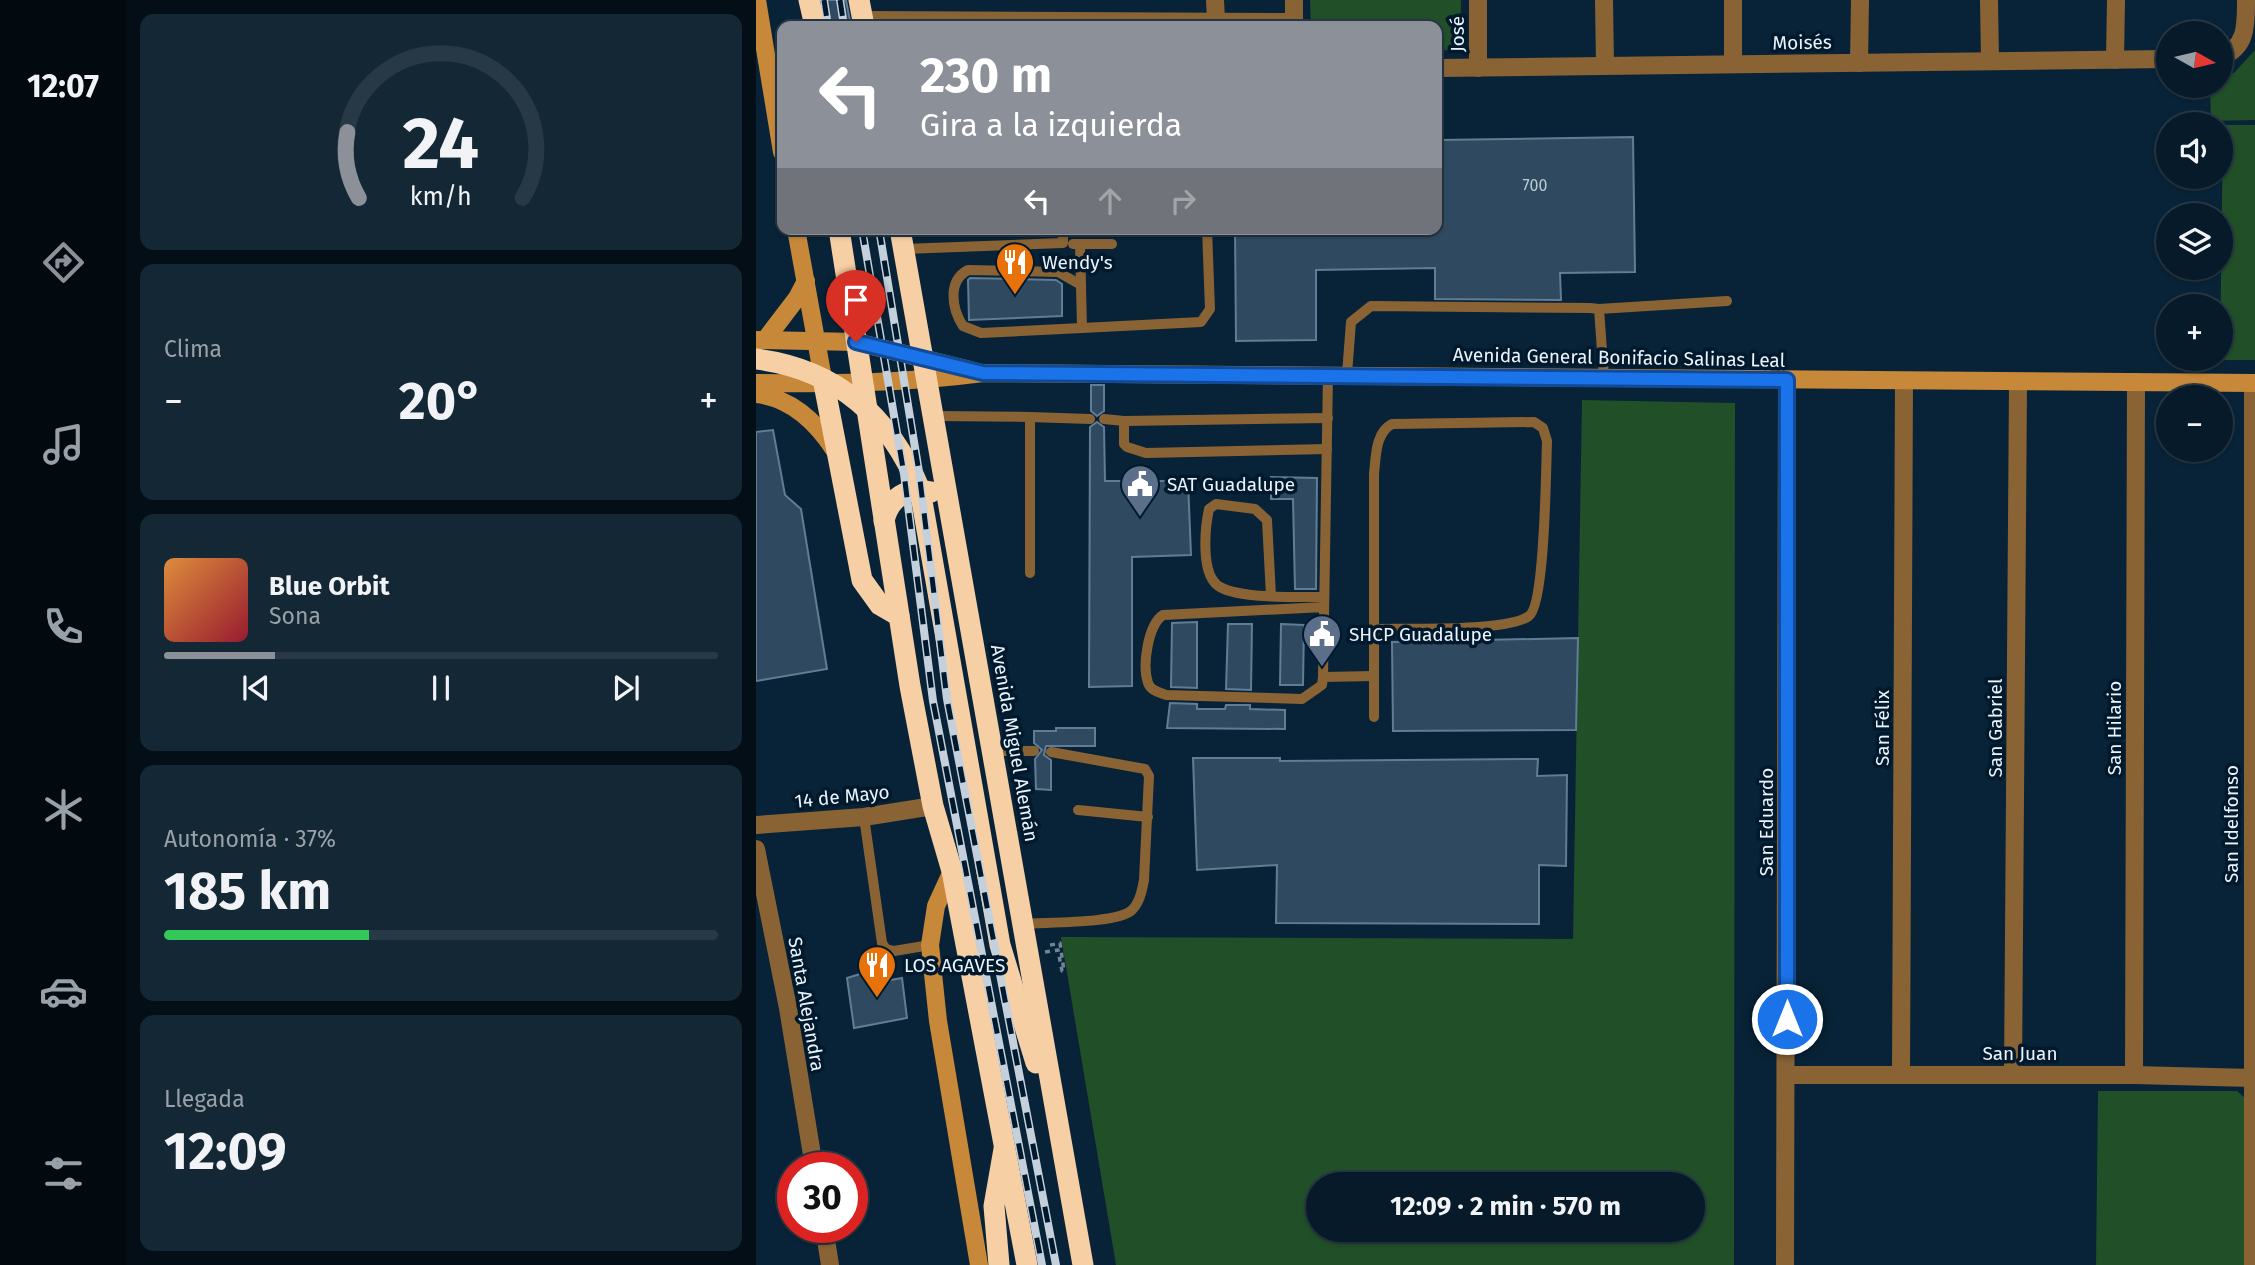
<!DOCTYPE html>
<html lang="es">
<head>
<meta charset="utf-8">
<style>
	:root { --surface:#061a29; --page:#142735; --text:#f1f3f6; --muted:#98a1a8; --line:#273846; --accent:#8c9099 }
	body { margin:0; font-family:"Fira Sans",sans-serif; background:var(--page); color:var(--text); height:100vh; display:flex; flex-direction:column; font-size:26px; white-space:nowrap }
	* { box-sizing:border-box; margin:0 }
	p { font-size:23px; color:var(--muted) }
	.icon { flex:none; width:38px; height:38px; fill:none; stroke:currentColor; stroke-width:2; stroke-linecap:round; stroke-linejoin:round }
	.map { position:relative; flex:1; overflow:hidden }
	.sheet { display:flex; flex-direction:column; gap:14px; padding:14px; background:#030e17; width:630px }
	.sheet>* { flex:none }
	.banner { position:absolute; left:21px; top:21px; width:665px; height:214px; border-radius:14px; box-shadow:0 2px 5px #0004,0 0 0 2px var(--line); background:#8c9099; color:#fff; overflow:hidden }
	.needle { width:46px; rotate:98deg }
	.fabs { position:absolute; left:1400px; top:21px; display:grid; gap:14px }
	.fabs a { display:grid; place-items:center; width:77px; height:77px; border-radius:50%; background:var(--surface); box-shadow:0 2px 5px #0004,0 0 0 2px var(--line); font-size:35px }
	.speed { position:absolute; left:21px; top:1152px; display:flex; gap:14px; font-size:35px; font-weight:700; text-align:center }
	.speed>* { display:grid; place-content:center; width:91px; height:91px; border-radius:50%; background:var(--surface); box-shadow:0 2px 5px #0004,0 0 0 2px var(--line); line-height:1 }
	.speed .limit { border:10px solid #d22; background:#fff; color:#111 }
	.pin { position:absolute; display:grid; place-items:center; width:60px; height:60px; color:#fff; margin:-72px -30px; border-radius:50% 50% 50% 0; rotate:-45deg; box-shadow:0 0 7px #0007 }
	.pin .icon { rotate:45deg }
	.me { position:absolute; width:77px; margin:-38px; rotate:0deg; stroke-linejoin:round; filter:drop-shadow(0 0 5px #0008) }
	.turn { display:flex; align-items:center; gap:24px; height:147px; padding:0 28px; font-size:32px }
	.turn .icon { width:91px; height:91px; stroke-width:2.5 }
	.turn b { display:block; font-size:49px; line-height:60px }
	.lanes { display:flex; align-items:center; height:66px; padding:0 28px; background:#0003; justify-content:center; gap:35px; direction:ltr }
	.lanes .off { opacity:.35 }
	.big { font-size:52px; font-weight:700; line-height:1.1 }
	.sheet .tile { flex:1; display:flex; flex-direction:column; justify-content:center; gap:10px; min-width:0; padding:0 24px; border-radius:14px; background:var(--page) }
	.sheet .dial { align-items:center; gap:0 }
	.dial svg { height:182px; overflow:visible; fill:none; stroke:var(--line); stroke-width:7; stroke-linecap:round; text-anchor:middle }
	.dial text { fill:var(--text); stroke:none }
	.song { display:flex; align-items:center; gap:21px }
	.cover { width:84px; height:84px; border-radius:10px; background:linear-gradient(135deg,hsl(30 70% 55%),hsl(350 70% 35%)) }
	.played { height:7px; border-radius:4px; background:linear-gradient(90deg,var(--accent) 20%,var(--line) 20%) }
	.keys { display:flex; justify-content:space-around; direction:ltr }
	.heat { display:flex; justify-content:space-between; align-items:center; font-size:38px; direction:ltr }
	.charge { height:10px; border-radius:5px; background:linear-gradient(90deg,#34c759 37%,var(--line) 0) }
	.trip { position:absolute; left:550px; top:1172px; width:399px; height:70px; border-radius:35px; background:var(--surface); box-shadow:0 2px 5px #0004,0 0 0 2px var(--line); font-weight:700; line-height:70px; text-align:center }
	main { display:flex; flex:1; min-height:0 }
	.tabs { display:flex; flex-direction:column; width:126px; justify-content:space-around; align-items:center; background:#020a10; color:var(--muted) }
	.tabs .icon { width:49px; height:49px }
	.tabs .current { color:var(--accent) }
	.tabs b { font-size:32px; color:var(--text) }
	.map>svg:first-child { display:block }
	.green { fill:#204f28; fill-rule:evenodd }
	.building { fill:#2f4a60; stroke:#607d95; stroke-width:2 }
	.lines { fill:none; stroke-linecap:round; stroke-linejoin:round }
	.path { stroke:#728594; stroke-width:3.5; stroke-dasharray:5 5; stroke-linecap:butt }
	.lane { stroke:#8a6335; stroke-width:10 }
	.street { stroke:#8a6335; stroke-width:18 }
	.secondary { stroke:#c78839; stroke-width:18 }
	.highway { stroke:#f7cfa4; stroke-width:21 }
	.rail-casing { stroke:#c4d0db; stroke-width:8 }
	.rail { stroke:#01192c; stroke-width:5; stroke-dasharray:16; stroke-linecap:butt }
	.route-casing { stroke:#114b97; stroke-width:18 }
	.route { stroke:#1a73e8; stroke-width:12 }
	.labels { text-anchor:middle; stroke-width:7; stroke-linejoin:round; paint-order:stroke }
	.number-label { font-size:16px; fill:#bccad6 }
	.street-label { font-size:19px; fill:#ebf4fd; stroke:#01192c }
	.poi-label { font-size:19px; fill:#ebf4fd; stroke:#01192c; text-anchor:start }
</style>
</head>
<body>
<main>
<nav class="tabs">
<b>12:07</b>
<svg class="icon current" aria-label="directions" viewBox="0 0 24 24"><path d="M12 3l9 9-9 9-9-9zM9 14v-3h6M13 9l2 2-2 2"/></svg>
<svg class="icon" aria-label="music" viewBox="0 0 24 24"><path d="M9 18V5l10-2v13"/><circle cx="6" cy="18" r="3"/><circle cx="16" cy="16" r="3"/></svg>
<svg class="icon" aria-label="phone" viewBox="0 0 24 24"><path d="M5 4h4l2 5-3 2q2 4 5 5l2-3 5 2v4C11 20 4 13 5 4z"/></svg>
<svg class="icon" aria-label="climate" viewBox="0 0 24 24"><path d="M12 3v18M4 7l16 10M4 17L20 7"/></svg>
<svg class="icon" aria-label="car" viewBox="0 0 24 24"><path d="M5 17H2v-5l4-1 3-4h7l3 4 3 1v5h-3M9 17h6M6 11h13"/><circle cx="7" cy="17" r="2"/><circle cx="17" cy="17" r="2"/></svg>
<svg class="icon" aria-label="filters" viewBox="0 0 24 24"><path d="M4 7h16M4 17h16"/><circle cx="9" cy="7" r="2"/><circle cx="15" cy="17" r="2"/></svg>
</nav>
<section class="sheet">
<div class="tile dial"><svg viewBox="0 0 100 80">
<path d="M14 69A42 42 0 1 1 86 69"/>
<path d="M14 69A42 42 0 0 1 9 40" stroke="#8c9099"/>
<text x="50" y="56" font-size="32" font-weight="700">24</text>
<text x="50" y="72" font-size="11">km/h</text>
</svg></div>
<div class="tile"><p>Clima</p>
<div class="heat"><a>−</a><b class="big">20°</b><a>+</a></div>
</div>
<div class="tile">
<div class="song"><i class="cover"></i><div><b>Blue Orbit</b><p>Sona</p></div></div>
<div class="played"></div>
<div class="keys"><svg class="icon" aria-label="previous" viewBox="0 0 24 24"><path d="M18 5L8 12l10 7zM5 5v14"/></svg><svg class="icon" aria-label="pause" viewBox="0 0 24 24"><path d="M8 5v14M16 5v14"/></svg><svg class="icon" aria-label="next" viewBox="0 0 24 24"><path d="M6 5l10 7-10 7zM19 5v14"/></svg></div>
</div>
<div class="tile"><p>Autonomía · 37%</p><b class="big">185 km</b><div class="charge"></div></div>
<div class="tile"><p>Llegada</p><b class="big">12:09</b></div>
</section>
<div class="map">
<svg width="1499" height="1265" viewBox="0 0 1499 1265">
	<rect width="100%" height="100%" fill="#082337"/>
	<!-- green -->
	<g class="green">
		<polygon points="554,0 705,0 704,49 681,51 681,26 555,26"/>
		<polygon points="1499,50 1499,120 1455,121 1454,86 1465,86 1465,74 1478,73"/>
		<polygon points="1467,125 1499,125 1499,360 1464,360"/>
		<path d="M826,400L979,403L978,1265H360L305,937L817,939ZM562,1185H936V1230H562Z"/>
		<polygon points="1342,1091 1481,1091 1490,1099 1490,1265 1340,1265"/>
	</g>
	<!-- building -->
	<g class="building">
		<polygon points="66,0 90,0 95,26 72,26"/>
		<polygon points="877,137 879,272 804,273 805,300 679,299 679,268 560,270 560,340 480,341 479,229 681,229 681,140"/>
		<polygon points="214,278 300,280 306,284 306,316 213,320 212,280"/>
		<polygon points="335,385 348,385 348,411 341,416 335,411"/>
		<polygon points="341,422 348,427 349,481 432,481 435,555 376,557 376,686 333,687 334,427"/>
		<polygon points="17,430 29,495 45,509 71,669 0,681 0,432"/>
		<polygon points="515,477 561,478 560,589 539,589 537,499 515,499"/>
		<polygon points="441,622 441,688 415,687 416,623"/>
		<polygon points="472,624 496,624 495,690 470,689"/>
		<polygon points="525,624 548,625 547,685 524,685"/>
		<polygon points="822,638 820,730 637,731 636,642"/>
		<polygon points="414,703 441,704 441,709 469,709 470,705 494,705 494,709 529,710 529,729 411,728"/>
		<polygon points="300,728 339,728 339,746 290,746 288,755 295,760 295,790 280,789 279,759 286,750 278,743 278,731 300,731"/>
		<polygon points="437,758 524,758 524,761 782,759 781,776 811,775 810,866 783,865 783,924 520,923 521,865 441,870"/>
		<polygon points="127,967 129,981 146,978 151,1018 98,1028 91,978"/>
	</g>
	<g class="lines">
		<!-- path -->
		<polyline class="path" points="289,952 302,950 306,971 308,971 304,943 290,946"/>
		<!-- lane -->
		<g class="lane">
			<polyline points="317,244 356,244"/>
			<polyline points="324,244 326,328 445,322 454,309 451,229"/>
			<polyline points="148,249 307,243 307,229"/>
			<path d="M325,285L302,272L212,270C191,281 196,309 207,326L225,333L326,328"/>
			<polyline points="843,309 971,301"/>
			<polyline points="591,374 595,322 615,306 834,308 843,309 848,378"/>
			<polyline points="179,416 274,417 274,573"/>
			<polyline points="274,417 334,419"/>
			<polyline points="348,419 368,421"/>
			<polyline points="571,449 390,453 371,447 368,444 368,421 572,418"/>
			<path d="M515,596L511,520L499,509L460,504L453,509C449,528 444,576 464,587C485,599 543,597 568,597"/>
			<path d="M568,607L407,615C392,625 386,665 392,683C395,691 403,692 410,695L546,699L566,685L567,677L572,374"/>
			<polyline points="567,677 618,676"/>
			<path d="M618,717V474C620,457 619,433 636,424L778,422L787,428L791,441C790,468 789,605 773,616C752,632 650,628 618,629"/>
			<polyline points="237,751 278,751"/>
			<polyline points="322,810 392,817"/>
			<polyline points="108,817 126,943 130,949 138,951 174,945"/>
			<path d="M267,924C290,922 361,924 376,910C384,902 386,890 388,880L393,776L389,769L295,752"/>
		</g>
		<!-- street -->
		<g class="street">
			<polyline points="459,0 460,20"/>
			<polyline points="538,0 538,26"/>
			<polyline points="848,0 849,65"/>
			<polyline points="977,0 977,64"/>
			<polyline points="1233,0 1234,61"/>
			<polyline points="106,20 538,22"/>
			<path d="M1465,57C1491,47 1490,25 1490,0"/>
			<polyline points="1359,60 1360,0"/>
			<polyline points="1103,63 1104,0"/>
			<polyline points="681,68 1412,59"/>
			<polyline points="722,68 722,0"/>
			<polyline points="1497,383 1497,1265"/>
			<polyline points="0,825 108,817 177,806"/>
			<polyline points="0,849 32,1008 58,1167"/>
			<polyline points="1145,1074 1148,381"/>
			<polyline points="1257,1074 1262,383"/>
			<polyline points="1031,1075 1378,1075 1496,1078"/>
			<polyline points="1378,1075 1380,382"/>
			<polyline points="68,1227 74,1265"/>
			<polyline points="1029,1265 1031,380"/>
		</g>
		<!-- secondary -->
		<g class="secondary">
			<polyline points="1,0 26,152"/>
			<polyline points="40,229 68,384"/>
			<polyline points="0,340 100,342 214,370"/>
			<polyline points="9,340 41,298 50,281"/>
			<path d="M0,383C77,384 151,383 227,373L1499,383"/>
			<path d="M0,394C35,398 61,423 79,451"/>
			<polyline points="196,871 180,906 174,945 182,1021 223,1265"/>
		</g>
		<!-- highway -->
		<g class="highway">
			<polyline points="53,0 59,26"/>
			<polyline points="103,0 108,26"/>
			<polyline points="83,229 154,686 177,806 196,871 271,1265"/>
			<polyline points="144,229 327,1265"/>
			<path d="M0,359C81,369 134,417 164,490L244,945L280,1063"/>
			<polyline points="68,384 106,580 124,605 143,616"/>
			<path d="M128,521C133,498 151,486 175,492"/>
			<polyline points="243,1265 238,1206 248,1149"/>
		</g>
		<defs>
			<g id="rail">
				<polyline points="68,0 72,26"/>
				<polyline points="84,0 88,26"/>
				<polyline points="106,229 148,474 177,701 286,1265"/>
				<polyline points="123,229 163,472 191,699 300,1265"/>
			</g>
		</defs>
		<!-- rail casing -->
		<use href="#rail" class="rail-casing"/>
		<!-- rail -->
		<use href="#rail" class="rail"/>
	</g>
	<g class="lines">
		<defs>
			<polyline id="route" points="100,342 227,373 1031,380 1031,1019"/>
		</defs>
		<!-- route casing -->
		<use href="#route" class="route-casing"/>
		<!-- route -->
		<use href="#route" class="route"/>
	</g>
	<!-- icons -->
	<defs>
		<symbol id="restaurant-pin" viewBox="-11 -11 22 30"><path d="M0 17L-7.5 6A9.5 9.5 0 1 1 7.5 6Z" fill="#e8710a" stroke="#01192c"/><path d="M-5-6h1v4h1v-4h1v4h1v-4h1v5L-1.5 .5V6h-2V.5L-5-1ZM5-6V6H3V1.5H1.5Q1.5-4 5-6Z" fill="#fff"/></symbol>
		<symbol id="civic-pin" viewBox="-11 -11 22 30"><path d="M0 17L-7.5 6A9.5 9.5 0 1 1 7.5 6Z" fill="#5c6f8a" stroke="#01192c"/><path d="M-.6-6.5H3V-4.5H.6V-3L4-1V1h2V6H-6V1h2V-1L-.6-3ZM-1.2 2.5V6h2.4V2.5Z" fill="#fff"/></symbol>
	</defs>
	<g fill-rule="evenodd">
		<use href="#restaurant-pin" x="237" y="240" width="44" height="60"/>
		<use href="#civic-pin" x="362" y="462" width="44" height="60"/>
		<use href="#civic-pin" x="544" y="612" width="44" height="60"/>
		<use href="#restaurant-pin" x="99" y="943" width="44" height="60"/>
	</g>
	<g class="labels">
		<!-- number labels -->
		<g class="number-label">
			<text x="779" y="191">700</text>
		</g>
		<!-- street labels -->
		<g class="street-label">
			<text transform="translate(701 34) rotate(-90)" y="7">José</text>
			<text transform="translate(1046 42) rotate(-1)" y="7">Moisés</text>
			<text transform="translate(863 357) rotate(1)" y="7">Avenida General Bonifacio Salinas Leal</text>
			<text transform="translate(1126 728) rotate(-90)" y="7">San Félix</text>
			<text transform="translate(1239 728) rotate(-90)" y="7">San Gabriel</text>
			<text transform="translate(1358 728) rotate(-90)" y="7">San Hilario</text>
			<text transform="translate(259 743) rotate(80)" y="7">Avenida Miguel Alemán</text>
			<text transform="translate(86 796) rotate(-6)" y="7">14 de Mayo</text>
			<text transform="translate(1010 822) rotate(-90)" y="7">San Eduardo</text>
			<text transform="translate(1475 824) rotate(-90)" y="7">San Idelfonso</text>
			<text transform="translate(51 1004) rotate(80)" y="7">Santa Alejandra</text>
			<text x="1264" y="1060">San Juan</text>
		</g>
		<!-- poi labels -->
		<g class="poi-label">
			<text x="286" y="269">Wendy's</text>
			<text x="411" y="491">SAT Guadalupe</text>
			<text x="593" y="641">SHCP Guadalupe</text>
			<text x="148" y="972">LOS AGAVES</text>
		</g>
	</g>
</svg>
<div class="fabs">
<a><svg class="needle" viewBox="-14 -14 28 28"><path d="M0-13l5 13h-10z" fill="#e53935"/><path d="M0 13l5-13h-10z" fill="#98a1a8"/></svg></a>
<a><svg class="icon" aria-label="sound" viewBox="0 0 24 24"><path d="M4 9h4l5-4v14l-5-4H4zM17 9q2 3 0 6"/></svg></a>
<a><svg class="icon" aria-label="layers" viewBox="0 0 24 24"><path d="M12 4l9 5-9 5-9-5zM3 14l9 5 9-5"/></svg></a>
<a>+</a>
<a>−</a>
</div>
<div class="speed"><div class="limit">30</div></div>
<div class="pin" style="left:100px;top:342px;background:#d93025"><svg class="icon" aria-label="arrive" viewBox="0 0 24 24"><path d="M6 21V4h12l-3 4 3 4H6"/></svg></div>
<svg class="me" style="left:1031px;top:1019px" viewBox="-20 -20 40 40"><circle r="17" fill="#1a73e8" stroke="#fff" stroke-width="3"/><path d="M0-11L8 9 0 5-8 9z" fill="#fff"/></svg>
<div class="trip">12:09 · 2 min · 570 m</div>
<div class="banner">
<div class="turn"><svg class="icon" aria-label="left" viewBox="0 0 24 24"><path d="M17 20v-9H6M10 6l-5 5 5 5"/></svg><div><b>230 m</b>Gira a la izquierda</div></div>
<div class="lanes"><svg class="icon" aria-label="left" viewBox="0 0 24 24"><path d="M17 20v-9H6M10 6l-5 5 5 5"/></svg><svg class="icon off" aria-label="ahead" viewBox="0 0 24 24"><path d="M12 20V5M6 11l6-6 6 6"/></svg><svg class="icon off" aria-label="right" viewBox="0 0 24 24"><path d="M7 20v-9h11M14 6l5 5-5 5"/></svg></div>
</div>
</div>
</main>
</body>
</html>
